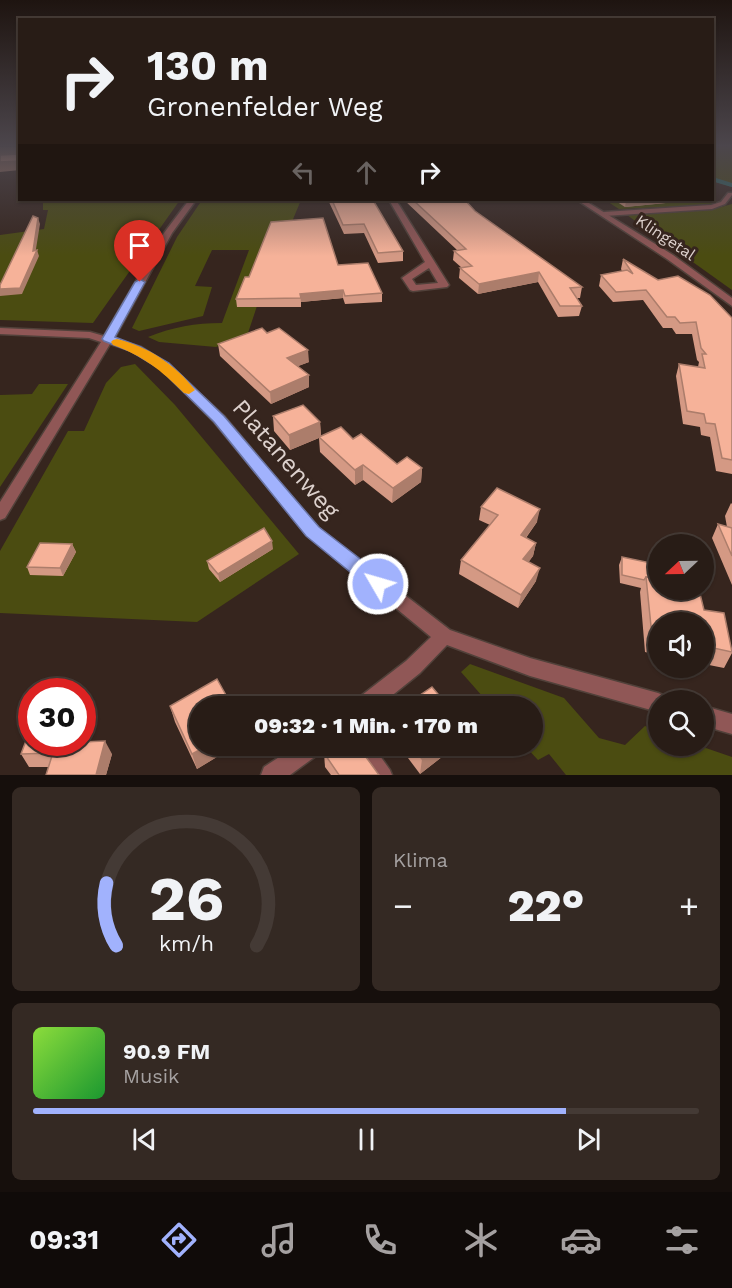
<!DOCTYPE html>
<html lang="de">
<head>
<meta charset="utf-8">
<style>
	:root { --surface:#281c16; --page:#342923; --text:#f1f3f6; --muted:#a5a1a1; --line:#443a35; --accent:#a1b2fd }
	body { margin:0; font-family:"Work Sans",sans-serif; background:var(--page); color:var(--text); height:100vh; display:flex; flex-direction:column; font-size:22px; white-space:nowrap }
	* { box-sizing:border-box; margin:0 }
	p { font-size:20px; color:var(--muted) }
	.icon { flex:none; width:33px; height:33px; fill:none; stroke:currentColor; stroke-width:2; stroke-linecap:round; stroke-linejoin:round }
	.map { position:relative; height:775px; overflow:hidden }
	.sheet { display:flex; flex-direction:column; gap:12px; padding:12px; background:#160f0c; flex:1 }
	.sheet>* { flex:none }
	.hud { position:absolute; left:18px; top:18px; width:696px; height:183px; border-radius:0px; box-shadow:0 2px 4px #0004,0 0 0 2px var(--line); background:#281c16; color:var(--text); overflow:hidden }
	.needle { width:39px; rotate:248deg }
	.controls { position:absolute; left:648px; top:534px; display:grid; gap:12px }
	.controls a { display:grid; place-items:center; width:66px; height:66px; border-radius:50%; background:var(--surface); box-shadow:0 2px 4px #0004,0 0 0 2px var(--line); font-size:30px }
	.speed { position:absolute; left:18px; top:678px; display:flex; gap:12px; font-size:30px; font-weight:700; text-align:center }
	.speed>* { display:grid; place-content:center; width:78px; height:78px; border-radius:50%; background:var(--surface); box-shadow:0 2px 4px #0004,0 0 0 2px var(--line); line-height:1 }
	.speed .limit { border:9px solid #d22; background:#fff; color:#111 }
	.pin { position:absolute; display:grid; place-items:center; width:51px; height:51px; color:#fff; margin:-62px -26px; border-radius:50% 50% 50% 0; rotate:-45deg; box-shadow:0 0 6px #0007 }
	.pin .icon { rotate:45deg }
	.me { position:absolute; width:66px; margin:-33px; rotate:308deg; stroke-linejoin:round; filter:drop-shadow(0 0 4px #0008) }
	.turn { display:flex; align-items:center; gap:21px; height:126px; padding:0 30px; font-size:27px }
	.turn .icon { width:78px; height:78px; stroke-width:2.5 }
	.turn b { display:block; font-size:42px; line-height:51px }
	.lanes { display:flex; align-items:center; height:57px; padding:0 30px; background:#0003; justify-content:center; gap:30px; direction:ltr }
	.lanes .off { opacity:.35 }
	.big { font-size:45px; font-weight:800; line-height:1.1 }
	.sheet .tile { flex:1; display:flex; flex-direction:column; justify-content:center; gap:9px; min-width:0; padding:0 21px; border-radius:9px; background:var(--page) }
	.sheet .dial { align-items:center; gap:0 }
	.dial svg { height:156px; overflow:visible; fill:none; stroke:var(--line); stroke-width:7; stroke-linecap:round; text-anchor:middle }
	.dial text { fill:var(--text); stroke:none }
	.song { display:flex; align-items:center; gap:18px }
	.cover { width:72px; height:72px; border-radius:9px; background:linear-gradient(135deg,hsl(90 70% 55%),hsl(130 70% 35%)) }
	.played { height:6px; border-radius:3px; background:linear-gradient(90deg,var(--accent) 80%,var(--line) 80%) }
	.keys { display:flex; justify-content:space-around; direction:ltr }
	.heat { display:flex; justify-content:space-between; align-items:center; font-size:33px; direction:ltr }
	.sheet .tiles { flex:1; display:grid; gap:12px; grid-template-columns:1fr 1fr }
	.tile:last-child { grid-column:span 2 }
	.trip { position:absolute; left:189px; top:696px; width:354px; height:60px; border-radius:30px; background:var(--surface); box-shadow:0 2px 4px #0004,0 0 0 2px var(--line); font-weight:800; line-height:60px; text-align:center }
	.tab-bar { display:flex; height:96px; justify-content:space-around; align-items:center; background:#100b09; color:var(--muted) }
	.tab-bar .icon { width:42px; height:42px }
	.tab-bar .active { color:var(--accent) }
	.tab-bar b { font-size:27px; color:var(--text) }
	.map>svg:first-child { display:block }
	.green { fill:#4b4c11 }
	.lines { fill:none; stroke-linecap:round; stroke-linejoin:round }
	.stream { stroke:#2c6c6c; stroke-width:4 }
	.service-casing { stroke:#51413a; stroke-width:3 }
	.minor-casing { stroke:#51413a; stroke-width:3 }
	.service { fill:#905756; fill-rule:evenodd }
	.minor { fill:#905756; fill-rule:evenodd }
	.wall { fill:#d49984 }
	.shaded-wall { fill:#ac7d6b }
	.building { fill:#f6b299; stroke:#ac7d6b; stroke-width:1.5 }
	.route { fill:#a1b2fd; stroke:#6974a4; stroke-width:1.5 }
	.slow { fill:#f59e0b }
	.labels { text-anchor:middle; stroke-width:6; stroke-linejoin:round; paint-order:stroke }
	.far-street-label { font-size:16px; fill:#ddd1cd; stroke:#36251e }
	.near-street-label { font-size:24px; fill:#ddd1cd; stroke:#36251e }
</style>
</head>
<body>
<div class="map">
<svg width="732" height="775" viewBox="0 0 732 775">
	<rect width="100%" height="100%" fill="#36251e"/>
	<!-- green -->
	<g class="green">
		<polygon points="713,147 732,147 732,187 713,181"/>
		<polygon points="43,200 180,200 93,323 0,320 0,235 44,229 48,210 43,210"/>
		<path d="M202,200H301L286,236L280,237L247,336L216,347L159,342L148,337C173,327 195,323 222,323L249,250H212L195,286L212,287L203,316L139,331L132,328L177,237Z"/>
		<polygon points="605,200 712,200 713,203 711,205 619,209"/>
		<polygon points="732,204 732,290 627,215 714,209"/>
		<polygon points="135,364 175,405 299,554 197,622 0,613 0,551 68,431 84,431 106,383 121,367"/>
		<polygon points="39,384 68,384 0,487 0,395 32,394"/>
		<polygon points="470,664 564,698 599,738 625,745 645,726 658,731 658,746 700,746 732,757 732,775 566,775 549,754 538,760 525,746 532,746 532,706 491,706 461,672"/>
	</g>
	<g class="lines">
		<!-- stream -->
		<polyline class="stream" points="712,179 732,185"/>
		<defs>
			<g id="service">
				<polygon points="728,193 732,193 732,195 725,204 712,209 604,216 601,214 604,212 711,205 721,202"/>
				<polygon points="358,746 373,746 390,770 392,775 376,775"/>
			</g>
			<g id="minor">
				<polygon points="189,200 196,200 172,233 114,339 141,347 168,364 224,416 317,527 450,630 530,658 658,693 665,696 667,700 658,700 658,712 530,676 447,645 420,673 379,706 354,706 357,699 406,661 431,637 307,535 214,422 160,368 133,351 110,344 5,518 0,520 0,502 101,342 89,338 0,334 0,328 90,332 104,336 164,233"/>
				<path d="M389,200H396L449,285L447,287L413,291L410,290L402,278L425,262ZM429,268L438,283L416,285L412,279Z"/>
				<polygon points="577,200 584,200 673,255 732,298 732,306 667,259"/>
				<polygon points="704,706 732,714 732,734 704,726"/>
				<polygon points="296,746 323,746 320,753 290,775 261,775 264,767"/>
			</g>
		</defs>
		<!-- service casing -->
		<use href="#service" class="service-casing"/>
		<!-- minor casing -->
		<use href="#minor" class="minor-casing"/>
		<!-- service -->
		<use href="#service" class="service"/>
		<!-- minor -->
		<use href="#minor" class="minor"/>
	</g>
	<!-- wall -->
	<g class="wall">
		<polygon points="328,200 373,200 403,251 403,261 378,263 364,233 344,234"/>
		<polygon points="404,200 465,200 475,211 582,287 580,298 576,298 582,306 579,316 558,317 538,282 478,294 459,278 460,268 462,268 453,260 454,251 457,250"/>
		<polygon points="614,200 687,200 686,201 625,207"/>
		<polygon points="623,259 658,280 732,318 732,474 716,471 710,437 701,435 700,427 683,424 676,376 679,364 698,367 699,362 697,360 692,334 676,334 672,328 663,328 643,300 613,302 599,286 601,275 622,271 621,269"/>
		<polygon points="338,265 382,293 382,302 345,304 343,298 301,302 301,307 237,307 236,299 249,277"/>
		<polygon points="218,344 309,362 298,366 309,375 309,387 271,404 220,356"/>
		<polygon points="273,416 320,422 321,436 353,439 397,464 422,468 421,482 392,503 363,480 355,485 320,452 319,438 290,450 274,431"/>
		<polygon points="731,503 732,504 732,585 712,538 718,524 727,527 725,516"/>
		<polygon points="481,507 537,522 526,538 536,543 533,556 528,562 536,581 518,608 459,574 461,560 490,525 479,520"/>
		<polygon points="72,544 76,552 63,576 30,575 27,567"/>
		<polygon points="273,549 220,582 209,569 207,561"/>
		<polygon points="622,557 652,578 704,610 732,651 732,653 724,668 704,664 704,622 658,622 658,655 645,652 640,592 641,588 620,583 619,565"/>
		<polygon points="170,706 200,746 235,746 197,769 175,722"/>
		<polygon points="32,742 112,754 106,775 46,775 49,767 29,767 21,754"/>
		<polygon points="399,746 456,746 420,774"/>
		<polygon points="324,753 379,775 331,775 325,767"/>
	</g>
	<!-- shaded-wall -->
	<g class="shaded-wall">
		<polygon points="0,147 18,147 20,155 0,157"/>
		<polygon points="18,161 20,170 0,172 0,162"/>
		<polygon points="646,200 687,200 686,201 625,207 626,201"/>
		<polygon points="38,218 40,224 35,255 37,250 39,256 22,294 0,296 0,289 33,251"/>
		<polygon points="539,272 538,282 478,294 479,284"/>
		<polygon points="343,290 343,298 301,302 300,294"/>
		<polygon points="308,350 309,362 288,370 287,358"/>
		<polygon points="309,375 309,387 271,404 270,392"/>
		<polygon points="320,422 321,437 290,450 289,435"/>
		<polygon points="363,465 363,480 355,485 355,470"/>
		<polygon points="422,468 421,482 392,503 393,488"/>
		<polygon points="540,509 537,522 518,548 521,535"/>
		<polygon points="272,541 273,549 220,582 218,574"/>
		<polygon points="536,543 533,556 521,573 523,559"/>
		<polygon points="72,544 76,552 63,576 60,568"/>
		<polygon points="540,568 536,581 518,608 521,595"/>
		<polygon points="105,741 112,754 106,775 96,775"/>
		<polygon points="207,746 235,746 197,769 192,754"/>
		<polygon points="439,746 456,746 420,774 422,759"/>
	</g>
	<!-- building -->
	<g class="building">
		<polygon points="20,148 20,161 0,162 0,155 17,154"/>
		<polygon points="332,200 373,200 403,251 378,253 364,224 343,225"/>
		<polygon points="413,200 465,200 475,211 582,287 570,288 582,306 560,306 539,272 479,284 460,268 472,266 454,251 466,249"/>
		<polygon points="624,200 646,200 626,201"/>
		<polygon points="33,216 38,218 33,251 37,250 20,288 0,289 0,285"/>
		<polygon points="323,218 338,265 368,263 382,293 345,296 343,290 300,294 301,298 236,299 245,277 249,277 271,222"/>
		<polygon points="623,259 658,280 678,276 710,295 732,318 732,460 722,458 715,424 706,423 704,414 687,411 679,364 705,368 702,354 706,354 701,348 696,322 680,323 675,317 667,317 646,290 616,292 601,275 627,270 633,274"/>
		<polygon points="262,328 267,333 279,328 308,350 287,358 309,375 270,392 218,344"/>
		<polygon points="303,405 320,422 289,435 273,416"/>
		<polygon points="341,427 353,439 361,434 397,464 407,457 422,468 393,488 363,465 355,470 319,437"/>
		<polygon points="497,488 540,509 521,535 536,543 523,559 540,568 521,595 461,560 498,515 481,507"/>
		<polygon points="718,524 732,528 732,556"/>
		<polygon points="264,528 272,541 218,574 207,561"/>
		<polygon points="40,543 72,544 60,568 27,567"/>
		<polygon points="622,557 651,563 652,578 646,577 644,580 622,575"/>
		<polygon points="646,577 658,579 658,590 699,590 704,610 724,613 732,652 704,646 704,622 658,622 658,637 652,636"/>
		<polygon points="217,679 232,706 200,706 200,746 207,746 192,754 170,706"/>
		<polygon points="432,687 448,706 404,706"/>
		<polygon points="32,725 32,742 82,742 105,741 96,775 46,775 56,743 53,753 21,754"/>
		<polygon points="335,746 358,746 379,775 339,775 324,753"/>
		<polygon points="411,746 439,746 422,759"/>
	</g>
	<!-- sky -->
	<linearGradient id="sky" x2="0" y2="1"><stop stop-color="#1e1410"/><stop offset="0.57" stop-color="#4c464c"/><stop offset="1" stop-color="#4c464c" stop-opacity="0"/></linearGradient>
	<rect width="732" height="256" fill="url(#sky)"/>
	<!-- route -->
	<polygon class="route" points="140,279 145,282 115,337 141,347 169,363 224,416 319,527 385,578 388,584 385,589 378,592 371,589 306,536 214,422 160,369 132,352 104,341 102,339 135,282"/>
	<!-- slow -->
	<path class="slow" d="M117,339C147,346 176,365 195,390L189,394L184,393C161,370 143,356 113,345L111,342L113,340Z"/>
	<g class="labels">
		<!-- far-street labels -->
		<g class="far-street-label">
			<text transform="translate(666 237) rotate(34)" y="6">Klingetal</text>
		</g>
		<!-- near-street labels -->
		<g class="near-street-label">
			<text transform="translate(286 459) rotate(49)" y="8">Platanenweg</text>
		</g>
	</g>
</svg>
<div class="controls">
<a><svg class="needle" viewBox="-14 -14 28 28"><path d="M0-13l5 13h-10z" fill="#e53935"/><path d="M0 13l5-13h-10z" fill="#a5a1a1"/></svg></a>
<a><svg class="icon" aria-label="sound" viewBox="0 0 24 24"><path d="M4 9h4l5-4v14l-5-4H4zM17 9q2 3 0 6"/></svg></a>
<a><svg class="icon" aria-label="search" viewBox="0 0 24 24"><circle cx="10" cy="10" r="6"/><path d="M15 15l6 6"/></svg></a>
</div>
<div class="speed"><div class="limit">30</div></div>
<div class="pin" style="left:140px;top:282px;background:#d93025"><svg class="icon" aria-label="arrive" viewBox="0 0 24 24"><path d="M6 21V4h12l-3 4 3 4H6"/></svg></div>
<svg class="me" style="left:378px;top:584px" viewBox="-20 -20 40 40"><circle r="17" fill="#a1b2fd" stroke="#fff" stroke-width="3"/><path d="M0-11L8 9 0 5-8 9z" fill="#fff"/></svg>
<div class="trip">09:32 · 1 Min. · 170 m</div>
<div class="hud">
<div class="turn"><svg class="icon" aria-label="right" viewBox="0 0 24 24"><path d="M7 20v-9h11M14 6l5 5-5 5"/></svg><div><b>130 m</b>Gronenfelder Weg</div></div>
<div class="lanes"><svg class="icon off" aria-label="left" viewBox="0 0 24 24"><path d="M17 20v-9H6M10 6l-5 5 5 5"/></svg><svg class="icon off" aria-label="ahead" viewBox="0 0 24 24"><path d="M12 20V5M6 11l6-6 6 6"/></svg><svg class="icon" aria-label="right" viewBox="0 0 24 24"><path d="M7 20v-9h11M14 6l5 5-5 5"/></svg></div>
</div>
</div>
<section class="sheet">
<div class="tiles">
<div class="tile dial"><svg viewBox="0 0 100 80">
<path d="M14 69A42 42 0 1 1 86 69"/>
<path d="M14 69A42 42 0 0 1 9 37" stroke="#a1b2fd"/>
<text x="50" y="56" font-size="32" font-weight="700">26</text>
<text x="50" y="72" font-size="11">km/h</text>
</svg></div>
<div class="tile"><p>Klima</p>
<div class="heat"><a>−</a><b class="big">22°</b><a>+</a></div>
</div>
<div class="tile">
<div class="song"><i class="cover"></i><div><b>90.9 FM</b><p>Musik</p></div></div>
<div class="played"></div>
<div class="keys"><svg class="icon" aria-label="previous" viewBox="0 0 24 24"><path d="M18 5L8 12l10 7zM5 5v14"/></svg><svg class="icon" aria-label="pause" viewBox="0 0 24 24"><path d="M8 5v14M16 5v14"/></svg><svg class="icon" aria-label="next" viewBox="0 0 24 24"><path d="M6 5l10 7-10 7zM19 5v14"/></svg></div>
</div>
</div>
</section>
<nav class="tab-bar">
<b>09:31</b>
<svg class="icon active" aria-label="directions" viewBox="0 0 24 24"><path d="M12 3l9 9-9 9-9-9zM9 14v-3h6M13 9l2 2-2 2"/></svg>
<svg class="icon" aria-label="music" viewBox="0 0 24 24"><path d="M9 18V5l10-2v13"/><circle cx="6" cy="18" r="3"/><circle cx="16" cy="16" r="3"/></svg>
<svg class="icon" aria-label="phone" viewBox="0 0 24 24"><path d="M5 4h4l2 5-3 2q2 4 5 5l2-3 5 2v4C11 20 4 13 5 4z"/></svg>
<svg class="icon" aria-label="climate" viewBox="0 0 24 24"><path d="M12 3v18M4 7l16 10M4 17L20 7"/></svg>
<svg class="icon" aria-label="car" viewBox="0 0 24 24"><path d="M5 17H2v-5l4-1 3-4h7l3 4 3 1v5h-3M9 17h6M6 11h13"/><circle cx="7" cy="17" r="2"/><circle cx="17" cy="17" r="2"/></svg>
<svg class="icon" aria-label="filters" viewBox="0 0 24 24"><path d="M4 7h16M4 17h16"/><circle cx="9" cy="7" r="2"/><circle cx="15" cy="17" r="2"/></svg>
</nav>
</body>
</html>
